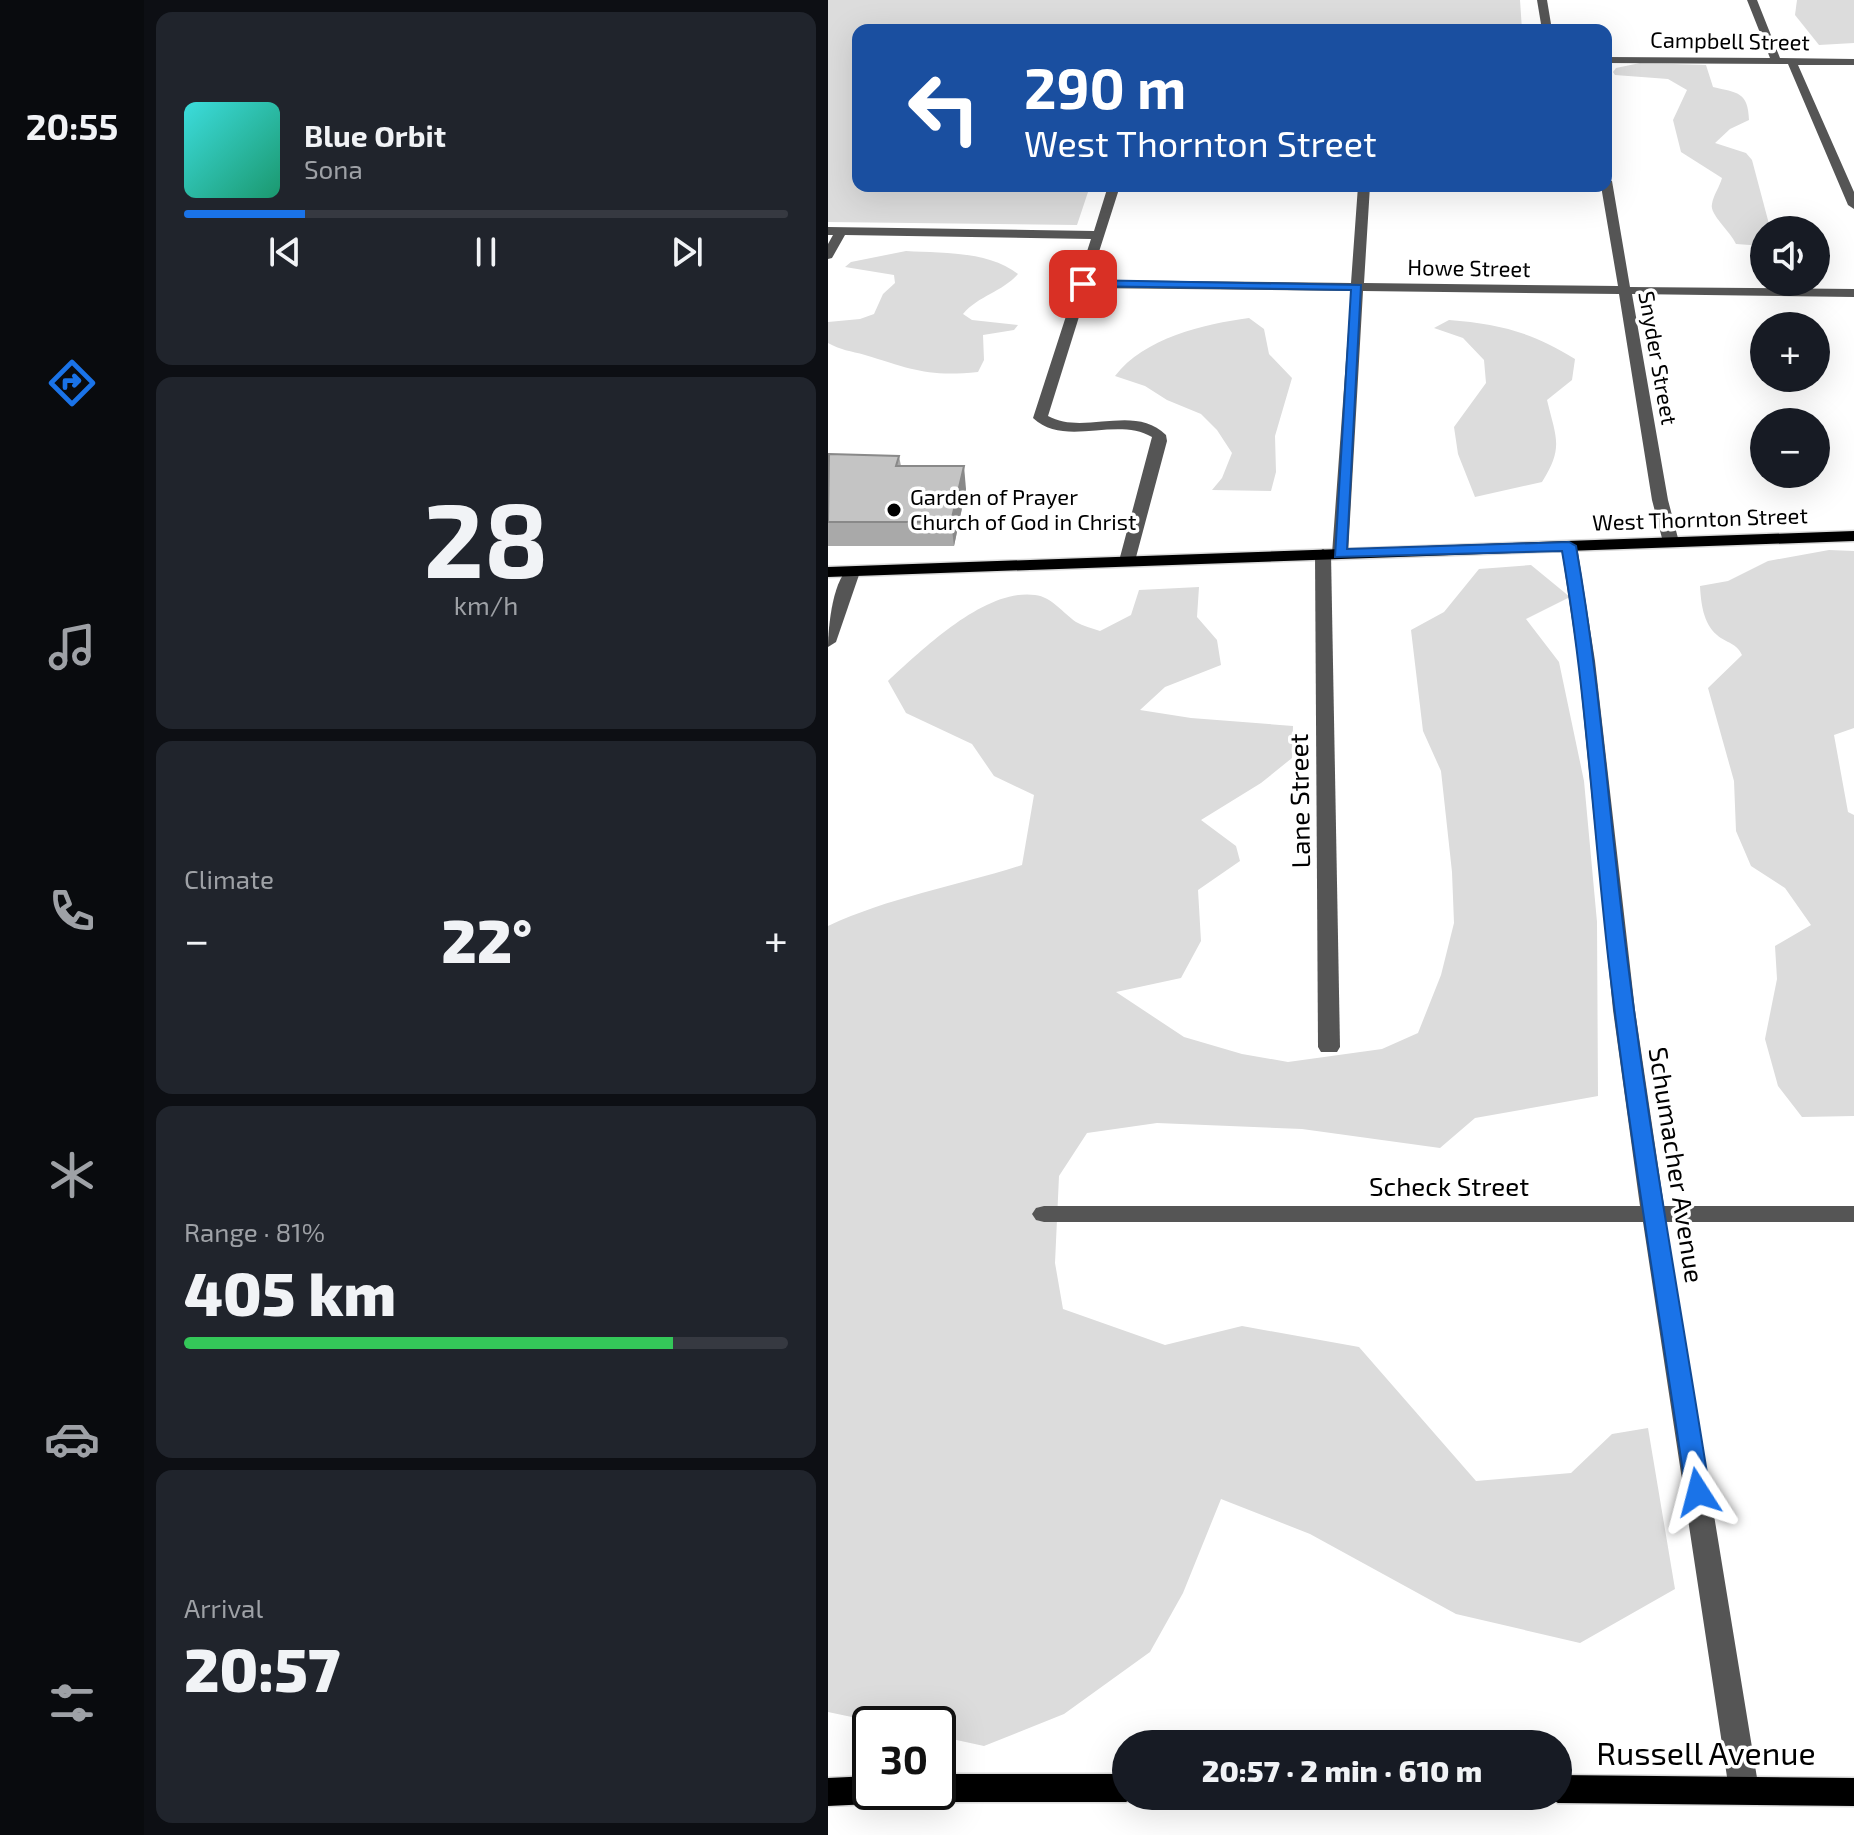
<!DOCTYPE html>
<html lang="en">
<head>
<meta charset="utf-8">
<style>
	:root { --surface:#171b24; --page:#20242c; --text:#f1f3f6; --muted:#9ea1a6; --line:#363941; --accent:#1a73e8 }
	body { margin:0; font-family:"Exo 2",sans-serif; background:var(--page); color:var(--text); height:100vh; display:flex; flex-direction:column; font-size:30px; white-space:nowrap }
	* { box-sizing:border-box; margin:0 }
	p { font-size:26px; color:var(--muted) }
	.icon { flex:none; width:44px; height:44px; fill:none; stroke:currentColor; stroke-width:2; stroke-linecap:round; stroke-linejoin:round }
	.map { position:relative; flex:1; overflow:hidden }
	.details { display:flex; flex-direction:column; gap:12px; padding:12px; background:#0d0f14; width:684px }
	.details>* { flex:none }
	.hud { position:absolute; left:24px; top:24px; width:760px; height:168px; border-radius:16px; box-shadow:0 8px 32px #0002; background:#1a4fa0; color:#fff; overflow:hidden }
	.tools { position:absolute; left:922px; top:216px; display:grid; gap:16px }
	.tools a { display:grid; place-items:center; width:80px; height:80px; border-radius:50%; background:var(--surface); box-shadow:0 8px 32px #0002; font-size:40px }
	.speed { position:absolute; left:24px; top:1706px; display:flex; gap:16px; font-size:40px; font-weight:700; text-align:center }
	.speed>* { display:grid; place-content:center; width:104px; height:104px; border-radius:50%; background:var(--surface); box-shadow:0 8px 32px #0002; line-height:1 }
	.speed .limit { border:4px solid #111; border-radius:12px; background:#fff; color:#111 }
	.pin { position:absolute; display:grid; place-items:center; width:68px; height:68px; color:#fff; margin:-34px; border-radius:16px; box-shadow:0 4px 12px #0006 }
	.me { position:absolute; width:88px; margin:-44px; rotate:351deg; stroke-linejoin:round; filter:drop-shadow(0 0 6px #0008) }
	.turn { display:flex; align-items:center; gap:28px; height:168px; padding:0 40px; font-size:36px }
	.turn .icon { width:104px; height:104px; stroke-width:2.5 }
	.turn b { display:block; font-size:56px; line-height:68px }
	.big { font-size:60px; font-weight:800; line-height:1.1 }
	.details .tile { flex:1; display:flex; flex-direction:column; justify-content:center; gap:12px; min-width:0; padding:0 28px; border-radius:16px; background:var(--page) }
	.details .dial { align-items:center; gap:0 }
	.dial b { font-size:104px; line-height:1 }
	.song { display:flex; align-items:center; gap:24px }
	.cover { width:96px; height:96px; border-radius:12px; background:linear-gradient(135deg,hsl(180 70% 55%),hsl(160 70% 35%)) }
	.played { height:8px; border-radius:4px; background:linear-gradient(90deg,var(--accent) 20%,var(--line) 20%) }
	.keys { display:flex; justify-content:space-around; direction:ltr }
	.heat { display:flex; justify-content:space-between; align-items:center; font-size:44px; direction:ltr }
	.charge { height:12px; border-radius:6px; background:linear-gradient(90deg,#34c759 81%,var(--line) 0) }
	.trip { position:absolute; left:284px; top:1730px; width:460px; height:80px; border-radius:40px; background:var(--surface); box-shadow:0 8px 32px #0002; font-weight:800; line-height:80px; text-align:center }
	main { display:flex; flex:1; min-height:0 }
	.tab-bar { display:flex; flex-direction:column; width:144px; justify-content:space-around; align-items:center; background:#090b0e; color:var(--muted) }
	.tab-bar .icon { width:56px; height:56px }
	.tab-bar .active { color:var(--accent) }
	.tab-bar b { font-size:36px; color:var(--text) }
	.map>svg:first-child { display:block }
	.green { fill:#dcdcdc }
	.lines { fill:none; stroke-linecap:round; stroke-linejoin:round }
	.major-casing { stroke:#dbdbdb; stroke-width:3 }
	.minor { fill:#555; fill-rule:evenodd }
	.major { fill:#000; fill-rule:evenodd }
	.wall { fill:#a9a9a9 }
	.shaded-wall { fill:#898989 }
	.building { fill:#c4c4c4; stroke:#898989; stroke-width:2 }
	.route { fill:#1a73e8; stroke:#114b97; stroke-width:2 }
	.poi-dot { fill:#000; stroke:#fff; stroke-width:3 }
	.labels { text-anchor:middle; stroke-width:7; stroke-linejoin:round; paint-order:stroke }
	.far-street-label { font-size:22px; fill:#000; stroke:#fff }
	.far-poi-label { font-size:22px; fill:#000; stroke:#fff; text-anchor:start }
	.street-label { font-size:26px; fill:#000; stroke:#fff }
	.near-street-label { font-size:32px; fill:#000; stroke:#fff }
</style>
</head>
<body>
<main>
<nav class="tab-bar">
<b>20:55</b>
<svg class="icon active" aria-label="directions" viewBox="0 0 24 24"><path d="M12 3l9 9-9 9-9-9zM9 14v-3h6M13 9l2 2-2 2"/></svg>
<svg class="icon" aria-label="music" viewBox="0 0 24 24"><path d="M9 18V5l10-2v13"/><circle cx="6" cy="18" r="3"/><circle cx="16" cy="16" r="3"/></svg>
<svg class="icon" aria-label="phone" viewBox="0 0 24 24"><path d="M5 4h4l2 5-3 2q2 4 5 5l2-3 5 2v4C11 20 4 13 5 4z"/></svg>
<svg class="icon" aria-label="climate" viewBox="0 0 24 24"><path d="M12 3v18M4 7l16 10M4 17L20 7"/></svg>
<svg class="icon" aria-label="car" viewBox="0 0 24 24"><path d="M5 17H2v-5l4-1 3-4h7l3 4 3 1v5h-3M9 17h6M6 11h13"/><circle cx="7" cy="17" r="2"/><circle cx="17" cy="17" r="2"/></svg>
<svg class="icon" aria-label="filters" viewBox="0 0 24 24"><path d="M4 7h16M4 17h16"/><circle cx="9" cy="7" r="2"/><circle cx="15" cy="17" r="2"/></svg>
</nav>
<section class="details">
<div class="tile">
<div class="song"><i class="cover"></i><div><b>Blue Orbit</b><p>Sona</p></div></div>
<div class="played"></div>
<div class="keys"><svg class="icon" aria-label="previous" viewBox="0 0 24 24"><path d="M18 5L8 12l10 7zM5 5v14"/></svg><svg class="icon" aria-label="pause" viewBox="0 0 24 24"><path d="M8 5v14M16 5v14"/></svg><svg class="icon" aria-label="next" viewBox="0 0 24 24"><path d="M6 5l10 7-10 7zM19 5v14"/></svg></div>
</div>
<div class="tile dial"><b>28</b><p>km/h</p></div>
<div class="tile"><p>Climate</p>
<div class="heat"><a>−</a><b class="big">22°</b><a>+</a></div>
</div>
<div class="tile"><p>Range · 81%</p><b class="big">405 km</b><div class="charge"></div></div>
<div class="tile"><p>Arrival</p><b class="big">20:57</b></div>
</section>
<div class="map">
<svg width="1026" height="1835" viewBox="0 0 1026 1835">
	<rect width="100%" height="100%" fill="#fff"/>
	<!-- green -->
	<g class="green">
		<polygon points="0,0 692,0 694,30 30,30 30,186 262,186 249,225 0,222"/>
		<polygon points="969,0 1026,0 1026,43 991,45 967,15"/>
		<path d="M812,63L878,65L885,87C909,93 920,91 921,120L902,129L887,143L918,153L924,160L941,224L948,230H936V246L908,244C903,232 881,214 884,204C885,196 892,186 894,178L853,152L845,120L859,90L840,79L787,75L785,72L788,68Z"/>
		<path d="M78,251C113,253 161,251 190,274C174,292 150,296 135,314L144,320L190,325L186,330L155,335L156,360L150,372C99,377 83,369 37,355C23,351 12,350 0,343V322L32,319L46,314L55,294L67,283L66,275L17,267L23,262Z"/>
		<path d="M421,318L436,329L441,354L464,378L447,436L448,472L443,491L384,490L394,478L404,453L389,430L373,414L339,400L317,386L287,376C316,338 376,324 421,318Z"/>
		<path d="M621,320C671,324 704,332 747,359L744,380L719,400C728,438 736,447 714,482L647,497L630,454L626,427L658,383L656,360L635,338L606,328Z"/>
		<path d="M1001,550L1026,551V728L1006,735L1020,812L1026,815V1116L974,1117L950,1086L937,1039L949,979L947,946L983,925L957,888L923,866L908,831L906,781L880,688L914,655C909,643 898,643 889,635C875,623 873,603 872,586L900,581L940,561Z"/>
		<path d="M703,565L742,597L698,619L731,662L756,781L769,922L770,1096L647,1118L612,1148L474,1129L329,1123L259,1133L231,1176L227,1263L235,1309L337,1345L414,1326L531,1347L648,1481L743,1473L784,1434L820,1428L847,1589L752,1643L628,1614L482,1534L393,1499L355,1593L322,1652L236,1714L156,1746L110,1736V1724H57L0,1712V926C62,897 129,886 194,865L206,795L166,776L144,744L78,713L60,681C94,650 157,588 207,595C224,597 235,613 248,622C255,626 264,628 272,631L303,615L311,590L371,587L369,617L389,640L393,665L337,687L312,710L363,718L465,726L464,758L433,783L373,820L408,846L412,861L370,890L373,941L353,978L288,992L356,1037L414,1054L460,1062L554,1049L590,1033L613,975L626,923L624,872L613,771L595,731L583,630L616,612L651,569Z"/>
	</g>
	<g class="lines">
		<defs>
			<g id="major">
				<polygon points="1026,531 1026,541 0,577 0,567"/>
				<polygon points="110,1774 298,1774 298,1796 309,1796 298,1802 110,1802 99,1798 97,1792 110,1792"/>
				<polygon points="730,1775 1026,1778 1026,1806 730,1803 718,1796 730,1796"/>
				<polygon points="42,1776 42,1792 56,1792 53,1800 42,1804 0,1806 0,1778"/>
			</g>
		</defs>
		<!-- major casing -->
		<use href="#major" class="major-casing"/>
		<!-- minor -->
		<g class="minor">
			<polygon points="709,0 719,0 724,30 714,30"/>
			<polygon points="919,0 929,0 952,58 1026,59 1026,65 970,65 1026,192 1026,209 1020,205 960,64 778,63 778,57 942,58"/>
			<path d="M778,178L784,181L802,287L1026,289V297L804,294L840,500L851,542L843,547L835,542L824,500L791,294L535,291L520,554L512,559L504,554L523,291L260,288L220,416C256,436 306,403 338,435L339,441L307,561L299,566L291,561L324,437C288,416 237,448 205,418L263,239L17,235L4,258L0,259V244L5,235H0V227L266,231L280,186H292L262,280L523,283L530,186H542L536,283L790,286L773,186H778Z"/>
			<polygon points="741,541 749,546 767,661 807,1010 836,1206 1026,1206 1026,1222 838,1222 931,1790 927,1800 916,1804 905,1800 901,1790 815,1222 216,1222 208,1220 204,1214 208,1208 216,1206 812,1206 785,1010 750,661 733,546"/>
			<polygon points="495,549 503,554 512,1047 509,1052 493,1052 490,1047 487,554"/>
			<path d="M24,567L32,572L8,642L0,647C0,628 5,574 24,567Z"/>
		</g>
		<!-- major -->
		<use href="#major" class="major"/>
	</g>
	<!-- wall -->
	<polygon class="wall" points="0,455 71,456 73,466 138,489 126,546 0,546"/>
	<!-- shaded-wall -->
	<polygon class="shaded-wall" points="136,466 138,489 126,546 123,522"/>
	<!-- building -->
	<polygon class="building" points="1,454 71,456 68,466 136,466 123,522 0,522"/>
	<!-- route -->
	<path class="route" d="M255,280L533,285L519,549L741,542L748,546C773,687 782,830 801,972C823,1146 855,1319 882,1492L879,1499L870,1502L861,1499L858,1492C832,1316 802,1141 781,965C765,827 758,688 734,551L507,557L523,290L251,286L249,284Z"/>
	<!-- markers -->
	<circle class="poi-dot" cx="66" cy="510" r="8"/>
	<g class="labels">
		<!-- far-street labels -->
		<g class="far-street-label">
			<text transform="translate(902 41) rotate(1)" y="8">Campbell Street</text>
			<text transform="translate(641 268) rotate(1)" y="8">Howe Street</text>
			<text transform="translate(830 358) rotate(80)" y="8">Snyder Street</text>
			<text transform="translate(872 519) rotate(-2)" y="8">West Thornton Street</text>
		</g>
		<!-- far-poi labels -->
		<g class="far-poi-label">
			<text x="82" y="505">Garden of Prayer<tspan x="82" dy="25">Church of God in Christ</tspan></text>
		</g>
		<!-- street labels -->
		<g class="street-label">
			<text transform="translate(472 801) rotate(-91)" y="9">Lane Street</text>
			<text transform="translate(848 1165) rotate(81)" y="9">Schumacher Avenue</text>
			<text x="621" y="1196">Scheck Street</text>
		</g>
		<!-- near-street labels -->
		<g class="near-street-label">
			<text x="878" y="1765">Russell Avenue</text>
		</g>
	</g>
</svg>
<div class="tools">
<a><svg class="icon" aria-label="sound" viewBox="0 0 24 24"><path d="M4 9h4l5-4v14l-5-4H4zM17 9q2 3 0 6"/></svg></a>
<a>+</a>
<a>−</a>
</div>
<div class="speed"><div class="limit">30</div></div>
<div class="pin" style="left:255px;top:284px;background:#d93025"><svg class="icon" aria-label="arrive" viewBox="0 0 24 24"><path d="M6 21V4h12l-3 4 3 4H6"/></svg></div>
<svg class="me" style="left:870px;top:1492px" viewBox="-20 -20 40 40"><path d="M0-17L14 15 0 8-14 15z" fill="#1a73e8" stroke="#fff" stroke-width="4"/></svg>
<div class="trip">20:57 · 2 min · 610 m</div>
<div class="hud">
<div class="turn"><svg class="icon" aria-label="left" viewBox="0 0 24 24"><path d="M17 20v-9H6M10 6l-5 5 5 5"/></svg><div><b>290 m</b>West Thornton Street</div></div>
</div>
</div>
</main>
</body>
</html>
